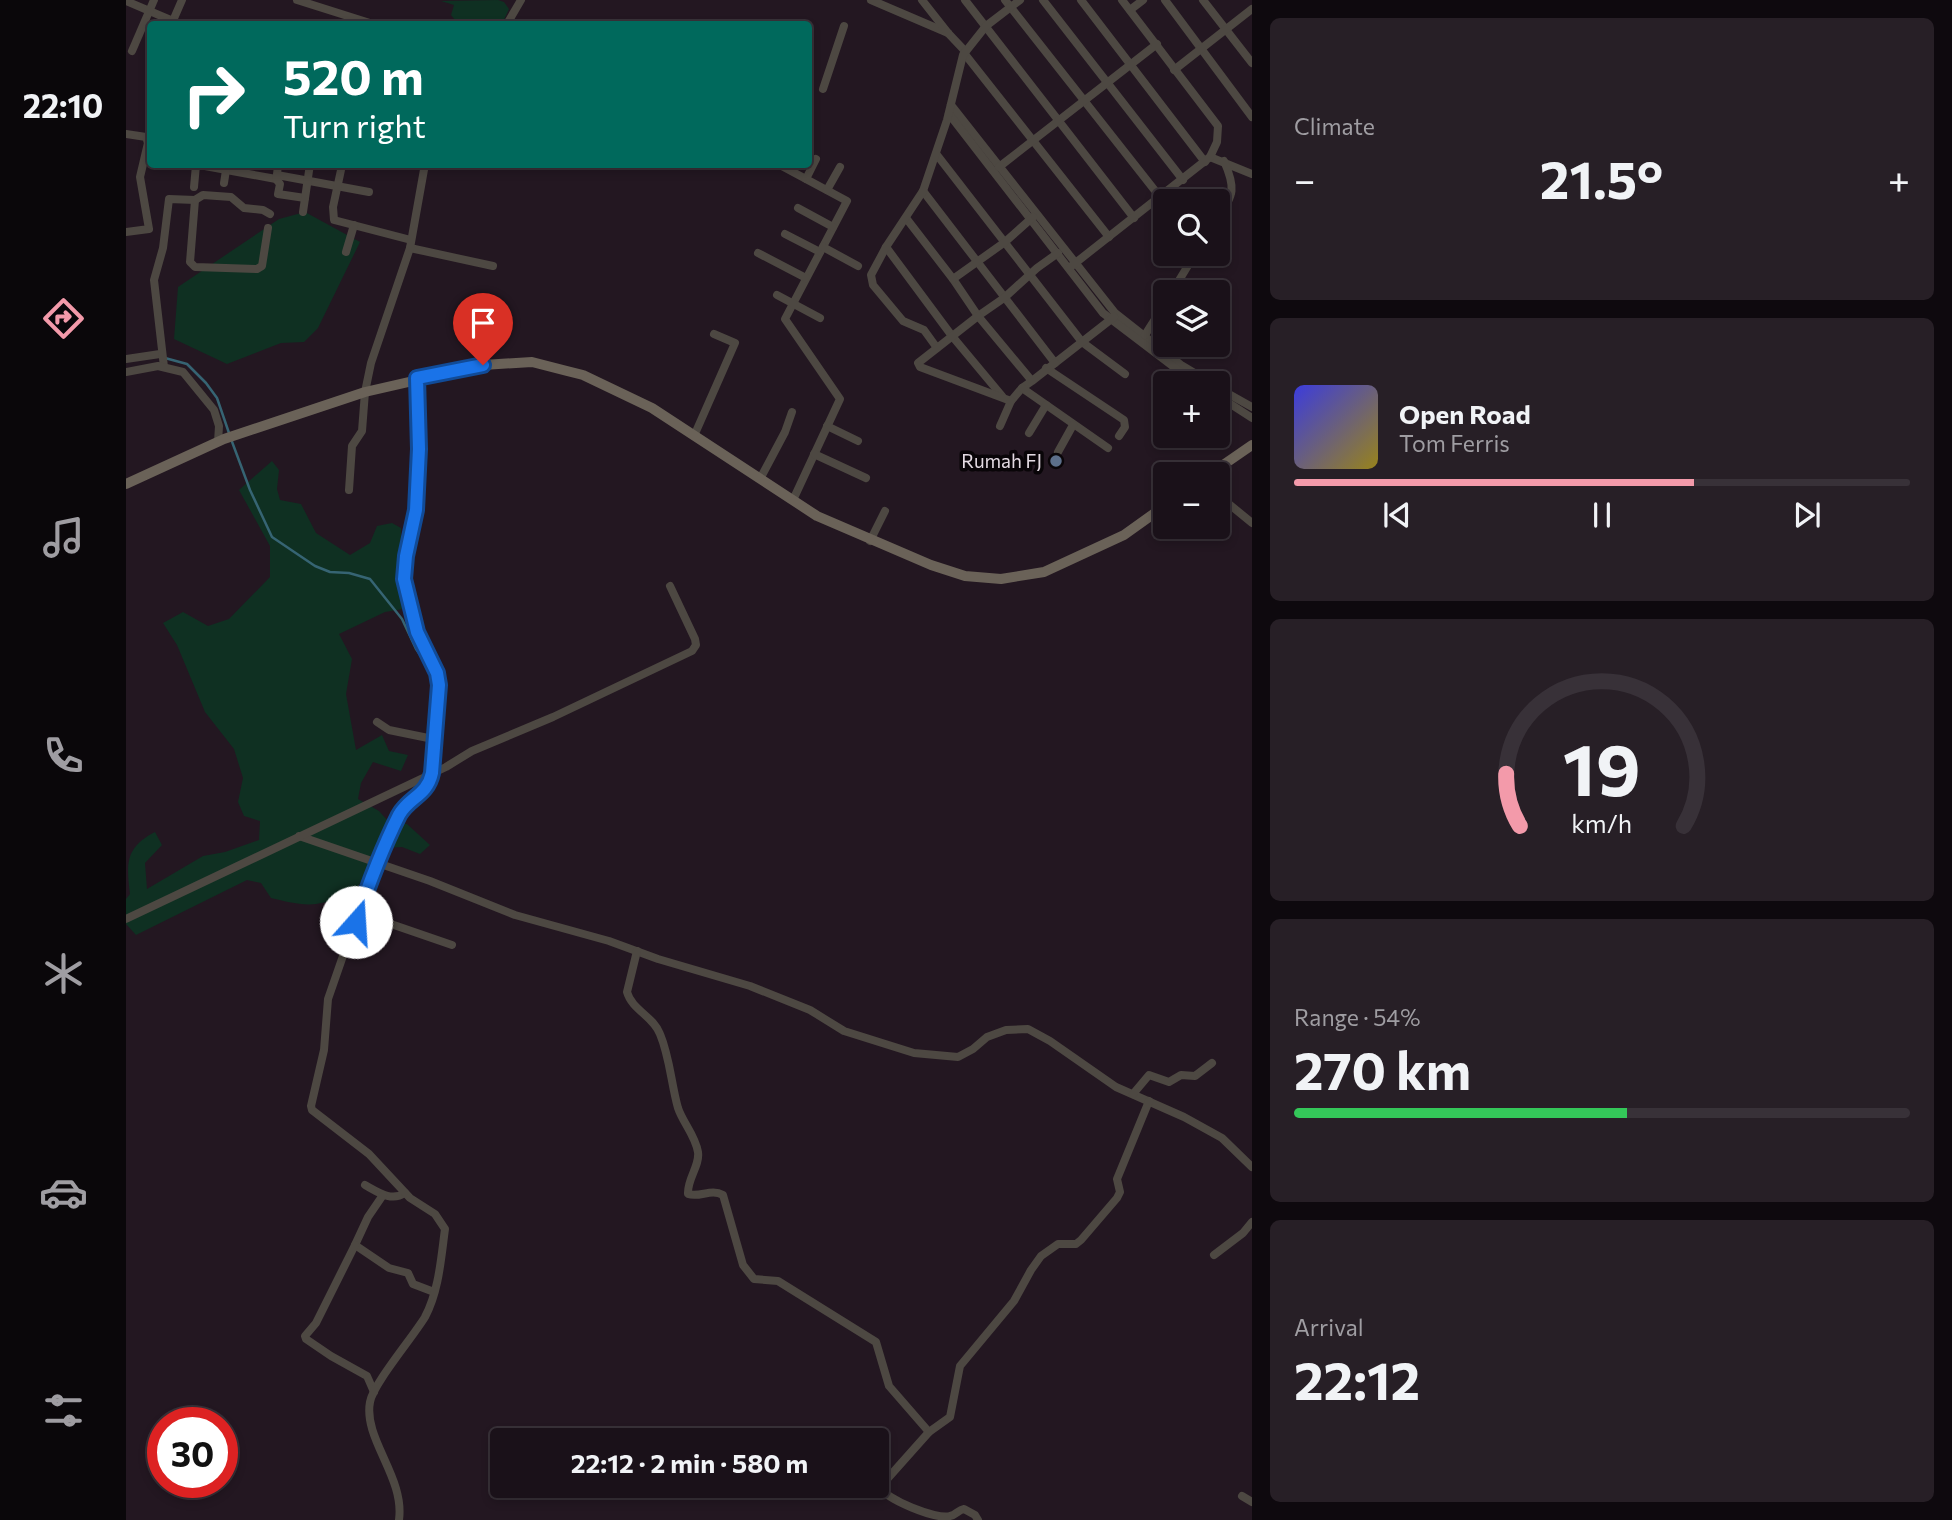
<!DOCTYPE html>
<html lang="en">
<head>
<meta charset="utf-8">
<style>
	:root { --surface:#1a1119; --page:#271f26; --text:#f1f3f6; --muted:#9f9da2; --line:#383138; --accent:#f39aaa }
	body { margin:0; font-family:Commissioner,sans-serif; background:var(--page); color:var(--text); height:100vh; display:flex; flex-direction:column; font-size:26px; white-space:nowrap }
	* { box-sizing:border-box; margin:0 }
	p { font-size:23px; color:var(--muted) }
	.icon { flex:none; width:38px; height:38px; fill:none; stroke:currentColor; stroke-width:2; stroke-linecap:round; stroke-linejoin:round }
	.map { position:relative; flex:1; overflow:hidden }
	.side { display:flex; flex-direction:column; gap:18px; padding:18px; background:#0e090e; width:700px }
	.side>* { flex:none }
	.top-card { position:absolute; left:21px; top:21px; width:665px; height:147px; border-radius:7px; box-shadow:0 4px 10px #0003,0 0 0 2px var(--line); background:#00695c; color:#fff; overflow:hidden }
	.buttons { position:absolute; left:1027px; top:189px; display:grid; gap:14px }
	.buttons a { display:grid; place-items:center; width:77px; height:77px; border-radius:7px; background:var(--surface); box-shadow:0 4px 10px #0003,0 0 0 2px var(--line); font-size:35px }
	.speed { position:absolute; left:21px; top:1407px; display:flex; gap:14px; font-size:35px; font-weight:700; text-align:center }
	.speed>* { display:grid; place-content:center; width:91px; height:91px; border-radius:50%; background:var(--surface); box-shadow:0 4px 10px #0003,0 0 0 2px var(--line); line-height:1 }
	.speed .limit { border:10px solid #d22; background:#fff; color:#111 }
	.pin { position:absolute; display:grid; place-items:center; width:60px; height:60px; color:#fff; margin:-72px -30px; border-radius:50% 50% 50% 0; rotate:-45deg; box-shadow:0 0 7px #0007 }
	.pin .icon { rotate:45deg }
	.me { position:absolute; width:77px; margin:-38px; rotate:19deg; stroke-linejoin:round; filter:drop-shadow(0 0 5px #0008) }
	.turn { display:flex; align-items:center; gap:24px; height:147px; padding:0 21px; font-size:32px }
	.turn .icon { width:91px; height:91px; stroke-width:2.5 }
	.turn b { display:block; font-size:49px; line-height:60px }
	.big { font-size:52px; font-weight:700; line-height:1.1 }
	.side .card { flex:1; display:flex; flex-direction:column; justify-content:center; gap:10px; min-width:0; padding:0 24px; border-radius:10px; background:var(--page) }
	.side .dial { align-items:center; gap:0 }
	.dial svg { height:182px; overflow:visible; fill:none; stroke:var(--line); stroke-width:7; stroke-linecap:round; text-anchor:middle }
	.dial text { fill:var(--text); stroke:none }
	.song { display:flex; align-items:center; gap:21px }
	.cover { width:84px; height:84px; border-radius:10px; background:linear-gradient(135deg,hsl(240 70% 55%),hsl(50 70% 35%)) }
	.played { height:7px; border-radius:4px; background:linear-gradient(90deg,var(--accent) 65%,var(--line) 65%) }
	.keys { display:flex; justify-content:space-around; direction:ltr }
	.heat { display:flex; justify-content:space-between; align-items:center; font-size:38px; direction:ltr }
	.charge { height:10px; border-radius:5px; background:linear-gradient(90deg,#34c759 54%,var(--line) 0) }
	.trip { position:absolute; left:364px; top:1428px; width:399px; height:70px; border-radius:7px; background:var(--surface); box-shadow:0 4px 10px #0003,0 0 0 2px var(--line); font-weight:700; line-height:70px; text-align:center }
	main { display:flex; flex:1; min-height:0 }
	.dock { display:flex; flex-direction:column; width:126px; justify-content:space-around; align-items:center; background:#0a070a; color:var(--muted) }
	.dock .icon { width:49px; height:49px }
	.dock .active { color:var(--accent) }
	.dock b { font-size:32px; color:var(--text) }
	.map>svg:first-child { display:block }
	.green { fill:#0f3022 }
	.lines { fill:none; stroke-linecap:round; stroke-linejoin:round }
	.stream { stroke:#366473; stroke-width:2.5 }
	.street { stroke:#4d4842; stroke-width:8 }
	.secondary { stroke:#6a6258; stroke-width:10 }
	.route-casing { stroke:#114b97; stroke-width:18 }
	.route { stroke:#1a73e8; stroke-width:12 }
	.service-dot { fill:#5c6f8a; stroke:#090508; stroke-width:2.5 }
	.labels { text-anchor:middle; stroke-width:7; stroke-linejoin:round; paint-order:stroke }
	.poi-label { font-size:19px; fill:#e3dae2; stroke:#090508; text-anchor:end }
</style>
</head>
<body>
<main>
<nav class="dock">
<b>22:10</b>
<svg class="icon active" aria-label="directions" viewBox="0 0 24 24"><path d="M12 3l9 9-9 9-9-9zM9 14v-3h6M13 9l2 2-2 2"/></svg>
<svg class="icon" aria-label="music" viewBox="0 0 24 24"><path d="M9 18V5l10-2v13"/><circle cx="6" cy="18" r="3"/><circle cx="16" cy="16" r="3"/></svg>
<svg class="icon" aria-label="phone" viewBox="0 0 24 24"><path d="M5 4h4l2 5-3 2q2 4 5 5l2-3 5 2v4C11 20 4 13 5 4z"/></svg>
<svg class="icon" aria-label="climate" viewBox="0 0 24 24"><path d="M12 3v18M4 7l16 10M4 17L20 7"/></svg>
<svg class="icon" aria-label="car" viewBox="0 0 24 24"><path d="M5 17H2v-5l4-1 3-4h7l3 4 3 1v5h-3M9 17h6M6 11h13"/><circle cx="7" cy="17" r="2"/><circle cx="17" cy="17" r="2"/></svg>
<svg class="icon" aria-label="filters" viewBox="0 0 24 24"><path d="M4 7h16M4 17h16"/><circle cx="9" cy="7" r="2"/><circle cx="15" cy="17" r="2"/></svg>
</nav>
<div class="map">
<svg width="1126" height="1520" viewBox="0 0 1126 1520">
	<rect width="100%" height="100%" fill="#231721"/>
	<!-- green -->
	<g class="green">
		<polygon points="372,0 378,2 383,9 376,24 332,24 325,15 328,5 315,1"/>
		<polygon points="179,212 234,242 192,328 178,342 155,343 101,364 48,339 52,287 153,219"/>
		<path d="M146,461L153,470L151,489L154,500L175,504L190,533L224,555L244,543L251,526L266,523L275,528L277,609L259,612L213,634L226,659L220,694L230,750L256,735L263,751L282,755L275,771L247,762L235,783L232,799L253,811L262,821L281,824L304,845L294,854L276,847L259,848L223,899C210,899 201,902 190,904C176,906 158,901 145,898L135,883L121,880L10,935L0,924V899L4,894C0,862 0,847 29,832L36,845L19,863L21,889L77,856L99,852L133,840L134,821L118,816L112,802L117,778L108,749L79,712L51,645L37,623L57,612L82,626L103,619L144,577V546L113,490Z"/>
	</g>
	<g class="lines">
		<!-- stream -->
		<g class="stream">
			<polyline points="39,358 61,364 80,383 91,398 103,433"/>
			<polyline points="105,439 124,490 146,537 189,566 204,572 223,573 244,579 276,619 290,649 307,673"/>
		</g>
		<!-- street -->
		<g class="street">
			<polyline points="171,0 247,24"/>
			<polyline points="745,0 822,33"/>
			<polyline points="796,0 822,33 839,51"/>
			<polyline points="839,0 1008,218"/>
			<polyline points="879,0 1034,197"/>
			<polyline points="917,0 1057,180"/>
			<polyline points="955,0 1079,162"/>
			<polyline points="1039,0 1126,117"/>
			<polyline points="1077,0 1126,63"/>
			<polyline points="0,1 47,21"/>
			<polyline points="1004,10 1017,0"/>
			<polyline points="46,23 56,0"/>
			<polyline points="381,24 395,0"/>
			<polyline points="6,51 28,0"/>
			<polyline points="838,53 983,237"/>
			<polyline points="1048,70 1126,9"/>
			<polyline points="697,89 718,26"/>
			<polyline points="825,105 989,313 1055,365 1085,383"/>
			<polyline points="823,114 977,313 1069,383"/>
			<polyline points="0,134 20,137 22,143 14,177 23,229 0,232"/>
			<polyline points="811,155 956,342 999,374"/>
			<polyline points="1084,157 1126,174"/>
			<polyline points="68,164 150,179"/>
			<polyline points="152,164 151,175 243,192"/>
			<polyline points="652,164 721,201 659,319 714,399 667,500"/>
			<polyline points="873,167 1031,44"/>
			<polyline points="215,170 207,207 208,220 285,240"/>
			<polyline points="151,175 150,179 154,184 152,194 179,198"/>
			<polyline points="680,179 690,159"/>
			<polyline points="98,183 100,170"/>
			<polyline points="68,187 70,165"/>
			<polyline points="701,190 714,167"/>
			<polyline points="797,191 929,363 988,317"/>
			<polyline points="69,200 64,262 69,267 131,269 136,266 142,228"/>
			<polyline points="672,208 707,227"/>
			<polyline points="177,212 184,164"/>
			<polyline points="907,217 879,242 827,279 852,316 878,298 911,268 932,253"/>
			<polyline points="780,218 827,279"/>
			<path d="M1092,219C1108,195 1110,188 1098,161"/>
			<polyline points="659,234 694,252"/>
			<polyline points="697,247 732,266"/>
			<polyline points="760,247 826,336 876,396"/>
			<polyline points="284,248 367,266"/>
			<polyline points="220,252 228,225"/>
			<polyline points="632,253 680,278"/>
			<polyline points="943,268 1084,157 1091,142 1092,126 996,0"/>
			<polyline points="1046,292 1069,254"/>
			<polyline points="651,295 694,318"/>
			<polyline points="1019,335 1040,302"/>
			<polyline points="811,348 798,330 777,321 747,285 745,275 760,247 797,191 821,120 837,55 860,26 894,0"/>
			<polyline points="0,359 34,354"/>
			<polyline points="38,367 28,280 37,248 43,199 69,200 77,195 105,197 118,208 137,210 144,214"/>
			<polyline points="920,368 998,420 999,427 993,436"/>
			<polyline points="0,372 32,366 57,372 88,410 93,426 92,442"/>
			<polyline points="906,381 896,388 885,401 794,367 792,363 852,316 906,381 929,363"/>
			<polyline points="896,388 982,448"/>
			<polyline points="1092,388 1126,407"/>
			<polyline points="1092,396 1126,418"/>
			<polyline points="701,426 732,441"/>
			<polyline points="874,426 885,401"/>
			<polyline points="903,433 920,405"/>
			<polyline points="568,436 609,343 588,334"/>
			<polyline points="932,452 947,425"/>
			<polyline points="688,454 740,478"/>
			<polyline points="634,479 659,432 666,412"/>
			<polyline points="223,490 226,446 236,431 239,392 245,363 284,248 299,164"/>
			<polyline points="1092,495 1126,523"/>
			<polyline points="744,541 759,511"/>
			<polyline points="251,722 263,730 307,739"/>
			<polyline points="173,836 304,881 389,915 483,941 532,959 624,986 684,1010 718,1031 788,1053 832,1057 847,1049 861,1037 880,1030 902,1029 924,1041 990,1087 1058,1117 1096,1138 1126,1167"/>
			<polyline points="233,913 326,945"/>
			<polyline points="0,919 320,767 346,751 427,717 566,651 570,645 569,639 544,586"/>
			<path d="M511,951L501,992C506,1010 527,1016 534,1034C544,1058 545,1083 552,1108C557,1123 569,1135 572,1152C574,1166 561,1179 562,1194C574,1198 585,1188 597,1195L617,1265L628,1279L652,1281L750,1342L763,1386L803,1432"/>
			<polyline points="1007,1094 1023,1075 1043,1082 1055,1075 1069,1076 1086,1063"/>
			<path d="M239,1185C252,1192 265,1202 279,1193"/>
			<polyline points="257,1195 242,1217 229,1245 263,1268 282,1273 287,1284 308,1292"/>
			<polyline points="229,1245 190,1323 179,1336 180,1339 205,1356 241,1376 248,1392"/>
			<polyline points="1088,1255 1117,1233 1126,1222"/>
			<polyline points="1116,1496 1126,1502"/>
			<path d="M273,1520C279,1477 237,1439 244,1402C247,1384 287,1337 299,1317C313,1291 315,1258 319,1229L309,1214L284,1198L243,1154L186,1110L185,1106L198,1050L202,999L242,884L275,812L297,793L304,783L306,773L313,685L311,673L291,632L278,579L280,556L290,510L293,449L291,378"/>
			<path d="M852,1520L849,1515L838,1509C832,1510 830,1515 824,1516C810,1520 759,1499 754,1487L803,1432L824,1417L834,1366L888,1301L905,1270L915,1256L932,1244H950L955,1240L991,1198L994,1192L991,1179L1023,1101"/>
		</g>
		<!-- secondary -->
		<g class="secondary">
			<polyline points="1084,474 1126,445"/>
			<polyline points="0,484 98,439 239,392 357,365 406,362 441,371 457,375 526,408 691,516 805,565 839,576 875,579 918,572 998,535 1040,505"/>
		</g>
	</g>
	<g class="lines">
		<defs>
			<path id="route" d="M230,922C242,886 256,849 273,815C283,797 301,796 306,773L313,685L311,673L291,632L278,579L280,556L290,510L293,449L291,378L357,365"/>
		</defs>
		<!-- route casing -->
		<use href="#route" class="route-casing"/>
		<!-- route -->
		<use href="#route" class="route"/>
	</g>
	<!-- markers -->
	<circle class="service-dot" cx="930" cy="461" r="7"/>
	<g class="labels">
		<!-- poi labels -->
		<g class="poi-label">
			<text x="916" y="468">Rumah FJ</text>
		</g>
	</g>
</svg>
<div class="buttons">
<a><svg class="icon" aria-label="search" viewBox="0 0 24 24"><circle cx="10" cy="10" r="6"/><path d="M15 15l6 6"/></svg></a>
<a><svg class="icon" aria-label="layers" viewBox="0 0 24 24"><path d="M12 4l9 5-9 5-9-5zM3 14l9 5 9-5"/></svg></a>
<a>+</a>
<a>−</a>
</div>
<div class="speed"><div class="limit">30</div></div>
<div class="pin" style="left:357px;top:365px;background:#d93025"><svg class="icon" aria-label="arrive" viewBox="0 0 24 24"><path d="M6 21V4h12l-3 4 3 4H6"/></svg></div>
<svg class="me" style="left:230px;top:922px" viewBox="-20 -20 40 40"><circle r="19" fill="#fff"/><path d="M0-13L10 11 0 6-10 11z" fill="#1a73e8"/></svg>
<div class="trip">22:12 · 2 min · 580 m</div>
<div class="top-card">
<div class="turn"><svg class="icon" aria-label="right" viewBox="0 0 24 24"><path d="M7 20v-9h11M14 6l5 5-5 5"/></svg><div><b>520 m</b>Turn right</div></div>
</div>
</div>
<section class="side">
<div class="card"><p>Climate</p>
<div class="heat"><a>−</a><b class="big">21.5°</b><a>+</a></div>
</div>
<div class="card">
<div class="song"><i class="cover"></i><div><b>Open Road</b><p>Tom Ferris</p></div></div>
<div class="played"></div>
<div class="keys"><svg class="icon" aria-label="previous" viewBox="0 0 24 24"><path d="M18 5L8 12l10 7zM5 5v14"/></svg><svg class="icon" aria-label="pause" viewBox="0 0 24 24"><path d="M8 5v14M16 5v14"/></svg><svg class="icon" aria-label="next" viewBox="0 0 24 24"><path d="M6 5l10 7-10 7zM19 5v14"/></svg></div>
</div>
<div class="card dial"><svg viewBox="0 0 100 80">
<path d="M14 69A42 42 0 1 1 86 69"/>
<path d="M14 69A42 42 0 0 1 8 46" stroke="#f39aaa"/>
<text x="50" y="56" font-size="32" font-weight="700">19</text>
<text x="50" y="72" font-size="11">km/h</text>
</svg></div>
<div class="card"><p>Range · 54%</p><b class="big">270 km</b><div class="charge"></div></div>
<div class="card"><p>Arrival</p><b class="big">22:12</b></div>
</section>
</main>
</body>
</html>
